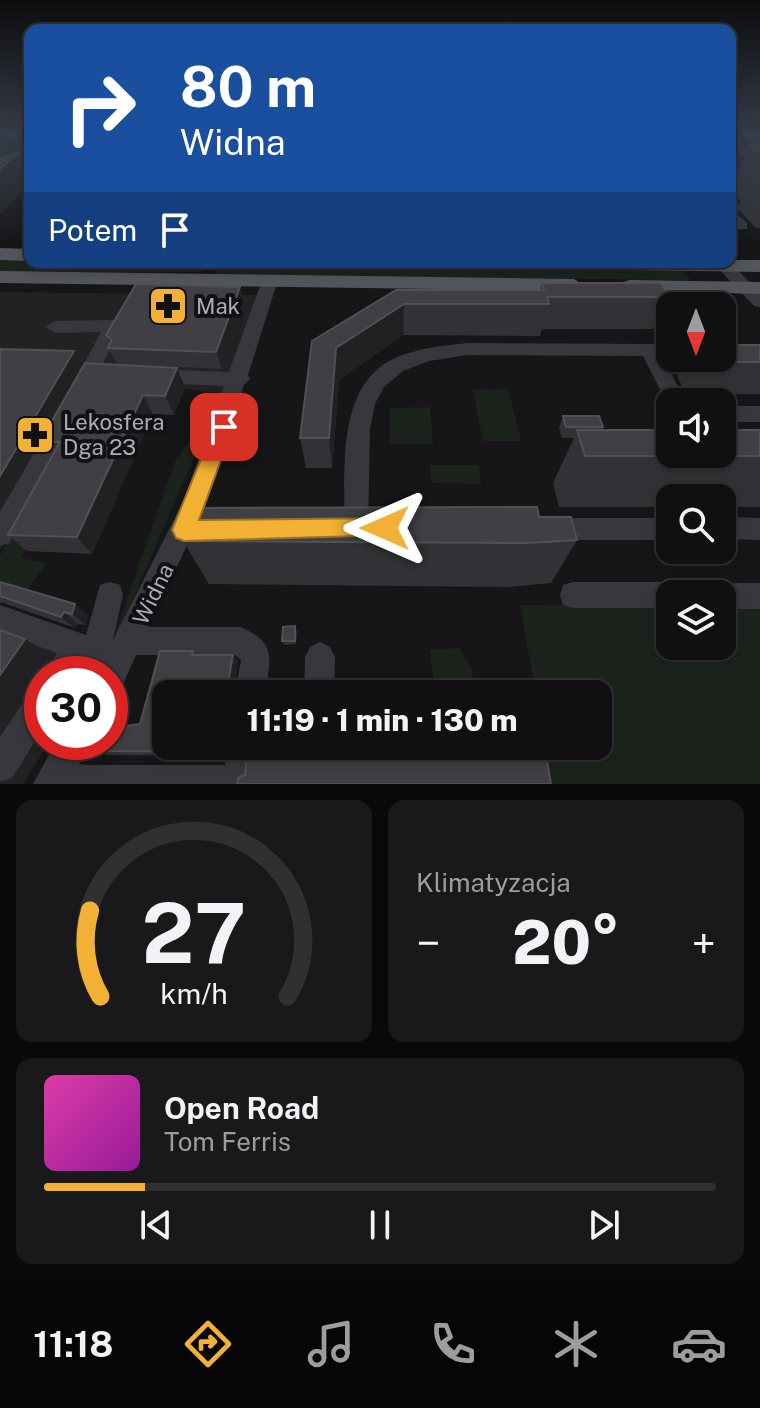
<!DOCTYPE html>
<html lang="pl">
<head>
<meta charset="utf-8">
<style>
	:root { --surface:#101012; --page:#19191b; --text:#f1f3f6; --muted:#9c9d9f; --line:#303032; --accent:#f2b134 }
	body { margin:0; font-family:"Public Sans",sans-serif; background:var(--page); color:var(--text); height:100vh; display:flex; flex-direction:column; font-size:30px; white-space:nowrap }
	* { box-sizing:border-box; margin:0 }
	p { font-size:26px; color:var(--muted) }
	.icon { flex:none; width:44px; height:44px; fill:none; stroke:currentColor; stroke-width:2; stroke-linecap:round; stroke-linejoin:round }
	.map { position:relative; height:784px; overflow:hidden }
	.sheet { display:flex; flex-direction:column; gap:16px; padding:16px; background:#09090a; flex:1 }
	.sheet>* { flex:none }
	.hud { position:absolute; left:24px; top:24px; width:712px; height:244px; border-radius:16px; box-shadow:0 4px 12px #0003,0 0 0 2px var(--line); background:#1a4fa0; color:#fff; overflow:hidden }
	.needle { width:52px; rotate:180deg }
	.fabs { position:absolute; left:656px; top:292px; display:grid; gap:16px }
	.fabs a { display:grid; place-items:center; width:80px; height:80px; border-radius:16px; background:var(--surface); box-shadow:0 4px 12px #0003,0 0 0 2px var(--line); font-size:40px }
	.speed { position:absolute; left:24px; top:656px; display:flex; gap:16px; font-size:40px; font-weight:700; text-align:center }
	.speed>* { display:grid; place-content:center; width:104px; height:104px; border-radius:50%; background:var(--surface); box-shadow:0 4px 12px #0003,0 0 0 2px var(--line); line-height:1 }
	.speed .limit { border:12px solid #d22; background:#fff; color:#111 }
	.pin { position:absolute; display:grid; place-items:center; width:68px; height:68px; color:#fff; margin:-34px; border-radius:16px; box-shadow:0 4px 12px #0006 }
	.me { position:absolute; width:88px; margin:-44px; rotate:270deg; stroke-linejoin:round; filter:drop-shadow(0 0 6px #0008) }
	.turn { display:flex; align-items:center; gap:28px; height:168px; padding:0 24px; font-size:36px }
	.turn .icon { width:104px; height:104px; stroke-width:2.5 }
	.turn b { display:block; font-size:56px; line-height:68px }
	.then { display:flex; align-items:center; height:76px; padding:0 24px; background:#0003; gap:16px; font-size:30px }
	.big { font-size:60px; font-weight:800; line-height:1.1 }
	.sheet .card { flex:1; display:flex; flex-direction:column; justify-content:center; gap:12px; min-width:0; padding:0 28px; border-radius:16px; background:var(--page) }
	.sheet .dial { align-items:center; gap:0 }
	.dial svg { height:208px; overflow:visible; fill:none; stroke:var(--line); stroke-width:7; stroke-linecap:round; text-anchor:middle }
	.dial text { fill:var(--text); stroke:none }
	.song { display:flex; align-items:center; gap:24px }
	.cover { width:96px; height:96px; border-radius:12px; background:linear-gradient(135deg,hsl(320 70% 55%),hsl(300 70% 35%)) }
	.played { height:8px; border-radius:4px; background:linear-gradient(90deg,var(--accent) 15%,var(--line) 15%) }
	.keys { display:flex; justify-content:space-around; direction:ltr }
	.heat { display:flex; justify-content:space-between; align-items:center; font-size:44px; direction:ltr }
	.sheet .tiles { flex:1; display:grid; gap:16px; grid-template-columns:1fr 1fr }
	.card:last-child { grid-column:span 2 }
	.trip { position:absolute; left:152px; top:680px; width:460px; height:80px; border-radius:16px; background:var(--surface); box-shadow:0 4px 12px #0003,0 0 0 2px var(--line); font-weight:800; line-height:80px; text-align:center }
	.dock { display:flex; height:128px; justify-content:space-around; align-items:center; background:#060607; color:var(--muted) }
	.dock .icon { width:56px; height:56px }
	.dock .selected { color:var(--accent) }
	.dock b { font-size:36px; color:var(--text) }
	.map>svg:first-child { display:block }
	.built { fill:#222225 }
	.green { fill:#1c231d }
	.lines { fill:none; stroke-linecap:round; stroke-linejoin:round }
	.minor { fill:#37383d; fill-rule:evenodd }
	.major { fill:#53555c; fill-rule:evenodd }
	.wall { fill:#323236 }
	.shaded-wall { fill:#212124 }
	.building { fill:#3f3f44; stroke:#4f5156; stroke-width:2 }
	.route { fill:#f2b134; stroke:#9d7322; stroke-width:2 }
	.labels { text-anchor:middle; stroke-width:8; stroke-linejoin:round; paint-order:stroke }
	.poi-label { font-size:22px; fill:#a8adb8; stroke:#111113; text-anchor:start }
	.street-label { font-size:22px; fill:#a8adb8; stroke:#111113 }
</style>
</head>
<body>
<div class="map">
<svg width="760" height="784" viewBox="0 0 760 784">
	<rect width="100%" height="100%" fill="#161618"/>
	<!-- built -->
	<g class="built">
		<polygon points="0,292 256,295 247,333 224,394 185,389 87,388 0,550"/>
		<polygon points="0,614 103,652 91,674 42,674 42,742 49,742 23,784 0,784"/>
	</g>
	<!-- green -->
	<g class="green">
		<polygon points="0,134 30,134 30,182 0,193"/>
		<polygon points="0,258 30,259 30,262 198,262 202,272 0,272"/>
		<polygon points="219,262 683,268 690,280 218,275 214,263"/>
		<polygon points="508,389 521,441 483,441 473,390"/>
		<polygon points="430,407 433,444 390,444 390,408"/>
		<polygon points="203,436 116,638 114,637 176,459 190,440"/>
		<polygon points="68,464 21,558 46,563 27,591 0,586 0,555 29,506"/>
		<polygon points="430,465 479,465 481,484 431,483"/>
		<polygon points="670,604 670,646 722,646 722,604 760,604 760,784 552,784 545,746 598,746 598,694 536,694 520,605"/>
		<polygon points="459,648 471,667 474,685 434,685 430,650"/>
	</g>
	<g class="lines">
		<!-- minor -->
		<g class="minor">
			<polygon points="730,134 760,160 760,171 730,143"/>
			<polygon points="730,170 760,177 760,185 730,178"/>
			<polygon points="730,208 747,223 747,229 737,229 730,221"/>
			<polygon points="712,262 729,262 760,292 760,307 754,306"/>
			<path d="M270,275L278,280L248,375L250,379L244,385L207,502L149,627H240C278,642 270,660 265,694H235L241,660L235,655H136L121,689L110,693V674H97L99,668L85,663L77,674H45L57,653L0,633V605L86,635L100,585L110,582L120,585L123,595L113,640L184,500L224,386L156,383L146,376L156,369L229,372L262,280Z"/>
			<polygon points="113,320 122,326 88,393 81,395 74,393 71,388 101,332 55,333 46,327 55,321"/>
			<path d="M468,343L664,344L670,345V355L662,356L686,402H670L669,407L643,356L468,355L429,361L403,371L384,387L375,404L370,429L368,528L365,536L356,539L347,536L344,528C346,475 335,392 389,361C413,348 442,346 468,343Z"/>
			<rect x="722" y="406" width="38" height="16"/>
			<polygon points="60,418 67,420 71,426 9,543 0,546 0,512 53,420"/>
			<polygon points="722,517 760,518 760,540 722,539"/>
			<polygon points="550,518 670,518 670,540 550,540 541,537 538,529 541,521"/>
			<polygon points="573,582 670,582 680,585 683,594 670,594 670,608 573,608 563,605 560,595 563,585"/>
			<polygon points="722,583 760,583 760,609 722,609 722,594 709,594 712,586"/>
			<polygon points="320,642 330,647 335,657 334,694 304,694 305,657 310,647"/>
			<polygon points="42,687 42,730 12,778 0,782 0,737 31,691"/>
			<polygon points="56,742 90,742 79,764 87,765 225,765 227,746 259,746 256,784 33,784"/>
		</g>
		<!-- major -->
		<g class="major">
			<polygon points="0,248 30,249 30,261 0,260"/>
			<polygon points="730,260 760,260 760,272 511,268 502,262"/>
			<polygon points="0,271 574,279 584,285 574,291 0,283"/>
			<polygon points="630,280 760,282 760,294 623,290 620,286 623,282"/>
		</g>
	</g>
	<!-- wall -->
	<g class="wall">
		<polygon points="739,134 760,134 760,228 756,228 737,208 741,200 730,196 730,185 751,146"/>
		<polygon points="542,283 669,297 653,329 542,329 540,336 403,335 339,380 332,468 306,468 300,438 396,290 540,290"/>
		<polygon points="244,303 222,369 117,364 108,348 110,343 106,335"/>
		<polygon points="760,345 760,394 686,394 677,376 688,358 722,358"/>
		<polygon points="177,368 185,387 174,415 153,414 92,554 27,551 8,535 52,456 40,442"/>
		<polygon points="563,416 603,427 602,430 760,430 760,507 722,507 722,498 670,498 670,507 559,507 553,483 574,438 562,438 559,427"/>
		<polygon points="539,517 577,540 551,583 508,587 209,584 183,541"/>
		<polygon points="0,582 75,604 88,616 86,625 78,624 75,628 1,602 0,604"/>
		<polygon points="297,630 296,644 284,645 282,641"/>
		<polygon points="193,651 196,655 233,655 238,661 223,756 107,755 98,751 140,724"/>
	</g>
	<!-- shaded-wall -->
	<g class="shaded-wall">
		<polygon points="19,152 30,173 30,184 0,215 0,169"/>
		<polygon points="240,287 244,303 222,369 216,352"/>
		<polygon points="404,304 403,335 339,380 332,468 329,438 336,348"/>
		<polygon points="74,351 81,362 13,480 0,508 0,476 3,470"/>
		<polygon points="177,368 185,387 174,415 165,396"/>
		<polygon points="143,395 153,414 92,554 77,537"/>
		<polygon points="75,604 88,616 86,625 72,614"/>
		<polygon points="64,612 78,624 75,628 61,617"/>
		<polygon points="25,639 48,653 0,725 0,675"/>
		<polygon points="233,655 238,661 232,692 234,694 231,694 227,688"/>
		<polygon points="219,746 225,746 223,756 217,752"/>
	</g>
	<!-- building -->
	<g class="building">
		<polygon points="760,138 760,150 750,147"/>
		<polygon points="19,152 0,169 0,158"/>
		<polygon points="542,283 661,283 669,297 547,297 549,304 404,304 336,348 329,438 300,438 312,341 396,290 544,290"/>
		<polygon points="136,284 240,287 216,352 108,348 112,340 106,335"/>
		<polygon points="722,345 760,345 760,362 706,362 704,358 722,358"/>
		<polygon points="0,349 74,351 0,476"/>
		<polygon points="85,363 177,368 165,396 143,395 77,537 8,535 60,442 40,442"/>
		<polygon points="563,416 599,416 603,427 566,427"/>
		<polygon points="577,430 670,430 670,454 722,454 722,430 760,430 760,456 585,456"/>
		<polygon points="537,507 539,517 571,517 577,540 528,543 183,541 192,508"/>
		<polygon points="0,582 75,604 72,614 64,612 61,617 0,596"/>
		<polygon points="295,626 295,641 282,641 283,627"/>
		<polygon points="0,630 25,639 0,675"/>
		<polygon points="160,651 193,651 192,655 233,655 227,688 232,691 231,694 166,694 166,746 219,746 217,752 98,751 100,742 110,742 110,728 140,724"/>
		<polygon points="248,746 523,746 525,758 547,760 551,784 237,784 238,778 245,775"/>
	</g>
	<!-- sky -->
	<linearGradient id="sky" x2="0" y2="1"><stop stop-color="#0c0c0d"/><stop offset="0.55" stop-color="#363c48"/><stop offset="1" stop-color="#363c48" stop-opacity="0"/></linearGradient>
	<rect width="760" height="244" fill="url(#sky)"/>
	<!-- route -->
	<polygon class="route" points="224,419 233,427 199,520 385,518 393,521 396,528 393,535 184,541 176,538 172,530 214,427"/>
	<!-- icons -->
	<defs>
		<symbol id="pharmacy-square" viewBox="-11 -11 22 22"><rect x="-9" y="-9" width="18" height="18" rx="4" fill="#f2b134" stroke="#111113"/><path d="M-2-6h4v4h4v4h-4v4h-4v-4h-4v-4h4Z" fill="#111"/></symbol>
	</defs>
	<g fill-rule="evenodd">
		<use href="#pharmacy-square" x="146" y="284" width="44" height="44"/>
		<use href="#pharmacy-square" x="13" y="413" width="44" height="44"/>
	</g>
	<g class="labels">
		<!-- poi labels -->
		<g class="poi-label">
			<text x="196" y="314">Mak</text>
			<text x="63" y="430">Lekosfera<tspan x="63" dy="25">Dga 23</tspan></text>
		</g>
		<!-- street labels -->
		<g class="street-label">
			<text transform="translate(153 594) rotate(-64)" y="8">Widna</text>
		</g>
	</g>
</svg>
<div class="fabs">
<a><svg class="needle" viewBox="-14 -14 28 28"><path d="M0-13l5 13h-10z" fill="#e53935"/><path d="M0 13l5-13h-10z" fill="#9c9d9f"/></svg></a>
<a><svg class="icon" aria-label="sound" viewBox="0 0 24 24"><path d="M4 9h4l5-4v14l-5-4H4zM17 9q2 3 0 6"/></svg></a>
<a><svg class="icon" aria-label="search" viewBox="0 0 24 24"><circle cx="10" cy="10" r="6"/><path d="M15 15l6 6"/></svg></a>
<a><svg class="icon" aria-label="layers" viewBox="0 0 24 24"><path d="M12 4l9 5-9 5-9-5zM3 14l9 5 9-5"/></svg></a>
</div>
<div class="speed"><div class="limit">30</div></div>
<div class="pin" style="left:224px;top:427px;background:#d93025"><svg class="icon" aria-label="arrive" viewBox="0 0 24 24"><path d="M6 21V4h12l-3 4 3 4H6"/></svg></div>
<svg class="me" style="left:385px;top:528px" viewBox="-20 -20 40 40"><path d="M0-17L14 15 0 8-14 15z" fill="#f2b134" stroke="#fff" stroke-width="4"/></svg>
<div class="trip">11:19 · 1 min · 130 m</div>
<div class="hud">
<div class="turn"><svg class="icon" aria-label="right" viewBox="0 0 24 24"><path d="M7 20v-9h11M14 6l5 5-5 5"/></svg><div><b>80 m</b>Widna</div></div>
<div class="then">Potem<svg class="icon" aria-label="arrive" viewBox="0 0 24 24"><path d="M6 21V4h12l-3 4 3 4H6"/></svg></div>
</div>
</div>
<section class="sheet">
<div class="tiles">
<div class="card dial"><svg viewBox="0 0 100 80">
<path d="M14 69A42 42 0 1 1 86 69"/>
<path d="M14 69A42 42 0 0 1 10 36" stroke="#f2b134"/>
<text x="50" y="56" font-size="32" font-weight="700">27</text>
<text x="50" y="72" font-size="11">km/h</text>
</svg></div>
<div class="card"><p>Klimatyzacja</p>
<div class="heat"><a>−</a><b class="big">20°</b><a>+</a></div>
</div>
<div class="card">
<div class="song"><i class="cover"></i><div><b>Open Road</b><p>Tom Ferris</p></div></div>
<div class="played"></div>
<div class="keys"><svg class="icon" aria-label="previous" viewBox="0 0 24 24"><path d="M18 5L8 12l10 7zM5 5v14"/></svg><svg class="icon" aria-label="pause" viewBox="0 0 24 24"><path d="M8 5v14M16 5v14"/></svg><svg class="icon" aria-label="next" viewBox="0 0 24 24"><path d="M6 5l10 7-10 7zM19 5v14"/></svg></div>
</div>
</div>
</section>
<nav class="dock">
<b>11:18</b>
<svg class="icon selected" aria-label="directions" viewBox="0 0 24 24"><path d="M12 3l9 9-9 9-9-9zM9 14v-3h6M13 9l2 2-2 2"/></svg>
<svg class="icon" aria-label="music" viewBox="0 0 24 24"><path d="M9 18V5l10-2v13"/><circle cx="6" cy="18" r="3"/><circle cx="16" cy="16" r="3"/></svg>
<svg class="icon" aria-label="phone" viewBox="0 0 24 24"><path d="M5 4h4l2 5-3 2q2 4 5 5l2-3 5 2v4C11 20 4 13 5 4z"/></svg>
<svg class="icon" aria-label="climate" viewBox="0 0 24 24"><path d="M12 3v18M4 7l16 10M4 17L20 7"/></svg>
<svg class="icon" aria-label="car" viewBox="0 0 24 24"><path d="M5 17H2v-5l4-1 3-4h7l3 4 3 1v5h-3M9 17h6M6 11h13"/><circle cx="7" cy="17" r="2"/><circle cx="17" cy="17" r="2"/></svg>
</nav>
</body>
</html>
